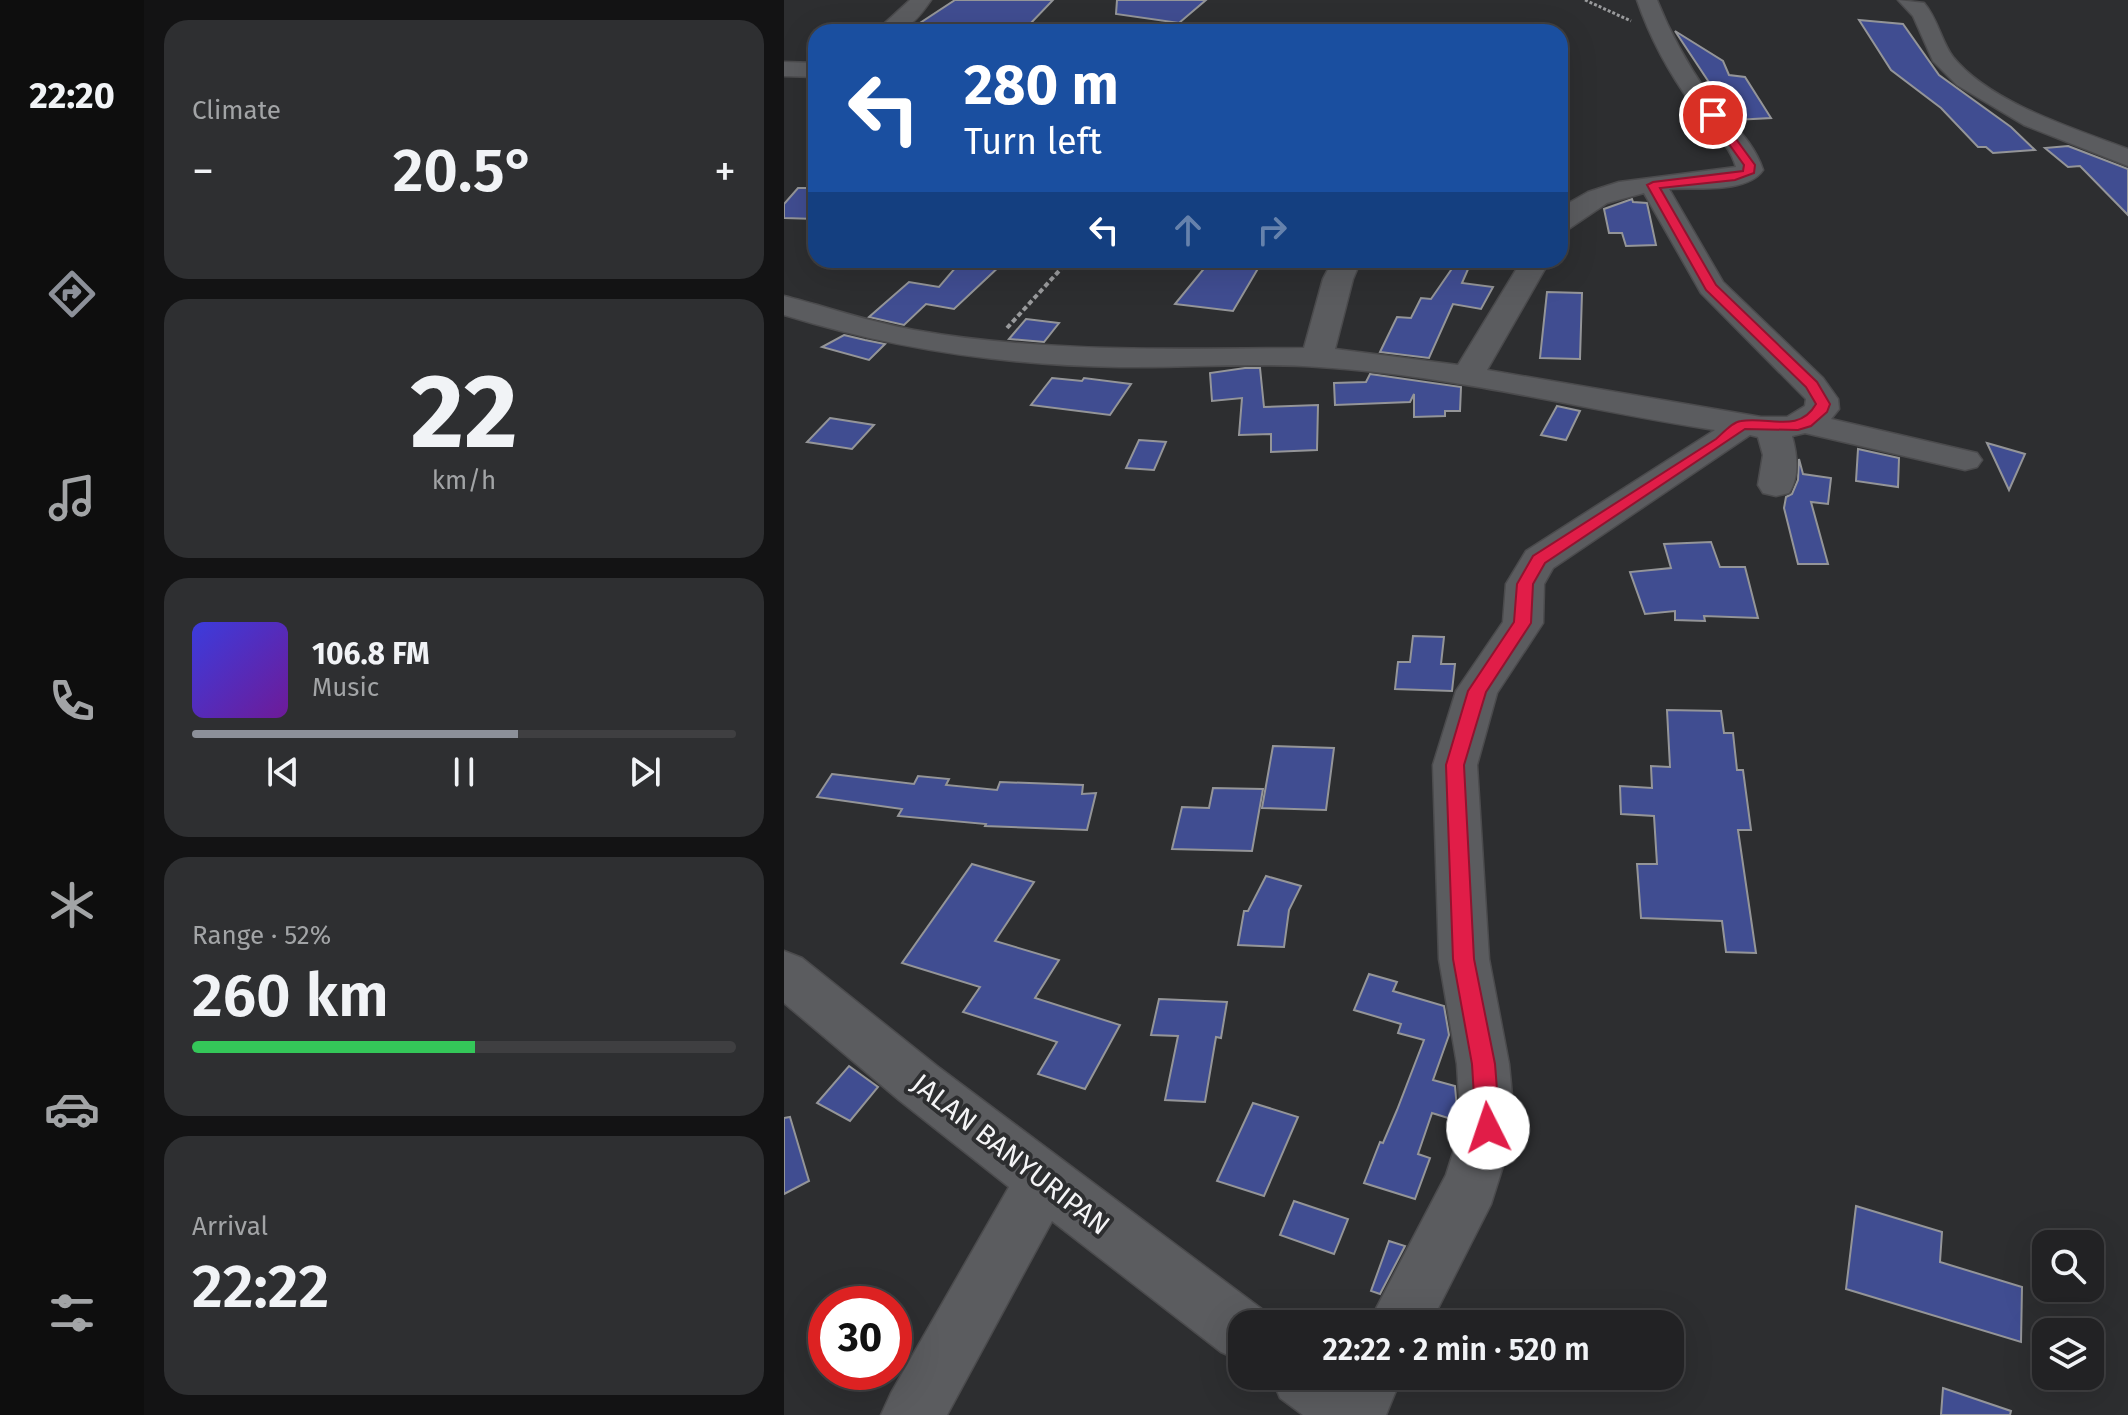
<!DOCTYPE html>
<html lang="en">
<head>
<meta charset="utf-8">
<style>
	:root { --surface:#222224; --page:#2e2f31; --text:#f1f3f6; --muted:#a2a4a6; --line:#3f3f41; --accent:#8c9099 }
	body { margin:0; font-family:"Fira Sans",sans-serif; background:var(--page); color:var(--text); height:100vh; display:flex; flex-direction:column; font-size:30px; white-space:nowrap }
	* { box-sizing:border-box; margin:0 }
	p { font-size:26px; color:var(--muted) }
	.icon { flex:none; width:44px; height:44px; fill:none; stroke:currentColor; stroke-width:2; stroke-linecap:round; stroke-linejoin:round }
	.map { position:relative; flex:1; overflow:hidden }
	.details { display:flex; flex-direction:column; gap:20px; padding:20px; background:#131314; width:640px }
	.details>* { flex:none }
	.guide { position:absolute; left:24px; top:24px; width:760px; height:244px; border-radius:24px; box-shadow:0 8px 32px #0002,0 0 0 2px var(--line); background:#1a4fa0; color:#fff; overflow:hidden }
	.buttons { position:absolute; left:1248px; top:1230px; display:grid; gap:16px }
	.buttons a { display:grid; place-items:center; width:72px; height:72px; border-radius:16px; background:var(--surface); box-shadow:0 8px 32px #0002,0 0 0 2px var(--line); font-size:40px }
	.speed { position:absolute; left:24px; top:1286px; display:flex; gap:16px; font-size:40px; font-weight:700; text-align:center }
	.speed>* { display:grid; place-content:center; width:104px; height:104px; border-radius:50%; background:var(--surface); box-shadow:0 8px 32px #0002,0 0 0 2px var(--line); line-height:1 }
	.speed .limit { border:12px solid #d22; background:#fff; color:#111 }
	.pin { position:absolute; display:grid; place-items:center; width:68px; height:68px; color:#fff; margin:-34px; border:4px solid #fff; border-radius:50%; box-shadow:0 2px 8px #0007 }
	.me { position:absolute; width:88px; margin:-44px; rotate:356deg; stroke-linejoin:round; filter:drop-shadow(0 0 6px #0008) }
	.turn { display:flex; align-items:center; gap:28px; height:168px; padding:0 24px; font-size:36px }
	.turn .icon { width:104px; height:104px; stroke-width:2.5 }
	.turn b { display:block; font-size:56px; line-height:68px }
	.lanes { display:flex; align-items:center; height:76px; padding:0 24px; background:#0003; justify-content:center; gap:40px; direction:ltr }
	.lanes .off { opacity:.35 }
	.big { font-size:60px; font-weight:600; line-height:1.1 }
	.details .widget { flex:1; display:flex; flex-direction:column; justify-content:center; gap:12px; min-width:0; padding:0 28px; border-radius:24px; background:var(--page) }
	.details .dial { align-items:center; gap:0 }
	.dial b { font-size:104px; line-height:1 }
	.song { display:flex; align-items:center; gap:24px }
	.cover { width:96px; height:96px; border-radius:12px; background:linear-gradient(135deg,hsl(240 70% 55%),hsl(280 70% 35%)) }
	.played { height:8px; border-radius:4px; background:linear-gradient(90deg,var(--accent) 60%,var(--line) 60%) }
	.keys { display:flex; justify-content:space-around; direction:ltr }
	.heat { display:flex; justify-content:space-between; align-items:center; font-size:44px; direction:ltr }
	.charge { height:12px; border-radius:6px; background:linear-gradient(90deg,#34c759 52%,var(--line) 0) }
	.trip { position:absolute; left:444px; top:1310px; width:456px; height:80px; border-radius:24px; background:var(--surface); box-shadow:0 8px 32px #0002,0 0 0 2px var(--line); font-weight:600; line-height:80px; text-align:center }
	main { display:flex; flex:1; min-height:0 }
	.menu { display:flex; flex-direction:column; width:144px; justify-content:space-around; align-items:center; background:#0e0e0e; color:var(--muted) }
	.menu .icon { width:56px; height:56px }
	.menu .selected { color:var(--accent) }
	.menu b { font-size:36px; color:var(--text) }
	.map>svg:first-child { display:block }
	.building { fill:#404d91; stroke:#949598; stroke-width:2 }
	.lines { fill:none; stroke-linecap:round; stroke-linejoin:round }
	.minor-casing { stroke:#4b4b4d; stroke-width:3 }
	.path-far1 { stroke:#999a9c; stroke-width:3; stroke-dasharray:3 2; stroke-linecap:butt }
	.path { stroke:#999a9c; stroke-width:4; stroke-dasharray:5 3; stroke-linecap:butt }
	.minor { fill:#5b5c5f; fill-rule:evenodd }
	.route { fill:#e11d48; stroke:#92132f; stroke-width:2 }
	.labels { text-anchor:middle; stroke-width:8; stroke-linejoin:round; paint-order:stroke }
	.near-street-label { font-size:28px; fill:#f4f4f6; stroke:#2d2e30 }
</style>
</head>
<body>
<main>
<nav class="menu">
<b>22:20</b>
<svg class="icon selected" aria-label="directions" viewBox="0 0 24 24"><path d="M12 3l9 9-9 9-9-9zM9 14v-3h6M13 9l2 2-2 2"/></svg>
<svg class="icon" aria-label="music" viewBox="0 0 24 24"><path d="M9 18V5l10-2v13"/><circle cx="6" cy="18" r="3"/><circle cx="16" cy="16" r="3"/></svg>
<svg class="icon" aria-label="phone" viewBox="0 0 24 24"><path d="M5 4h4l2 5-3 2q2 4 5 5l2-3 5 2v4C11 20 4 13 5 4z"/></svg>
<svg class="icon" aria-label="climate" viewBox="0 0 24 24"><path d="M12 3v18M4 7l16 10M4 17L20 7"/></svg>
<svg class="icon" aria-label="car" viewBox="0 0 24 24"><path d="M5 17H2v-5l4-1 3-4h7l3 4 3 1v5h-3M9 17h6M6 11h13"/><circle cx="7" cy="17" r="2"/><circle cx="17" cy="17" r="2"/></svg>
<svg class="icon" aria-label="filters" viewBox="0 0 24 24"><path d="M4 7h16M4 17h16"/><circle cx="9" cy="7" r="2"/><circle cx="15" cy="17" r="2"/></svg>
</nav>
<section class="details">
<div class="widget"><p>Climate</p>
<div class="heat"><a>−</a><b class="big">20.5°</b><a>+</a></div>
</div>
<div class="widget dial"><b>22</b><p>km/h</p></div>
<div class="widget">
<div class="song"><i class="cover"></i><div><b>106.8 FM</b><p>Music</p></div></div>
<div class="played"></div>
<div class="keys"><svg class="icon" aria-label="previous" viewBox="0 0 24 24"><path d="M18 5L8 12l10 7zM5 5v14"/></svg><svg class="icon" aria-label="pause" viewBox="0 0 24 24"><path d="M8 5v14M16 5v14"/></svg><svg class="icon" aria-label="next" viewBox="0 0 24 24"><path d="M6 5l10 7-10 7zM19 5v14"/></svg></div>
</div>
<div class="widget"><p>Range · 52%</p><b class="big">260 km</b><div class="charge"></div></div>
<div class="widget"><p>Arrival</p><b class="big">22:22</b></div>
</section>
<div class="map">
<svg width="1344" height="1415" viewBox="0 0 1344 1415">
	<rect width="100%" height="100%" fill="#2d2e30"/>
	<!-- building -->
	<g class="building">
		<polygon points="171,0 269,0 246,24 236,24 230,30 133,25"/>
		<polygon points="333,0 422,0 395,23 332,14"/>
		<polygon points="1075,20 1119,24 1155,75 1227,127 1251,150 1209,153 1202,147 1194,147 1157,108 1107,70"/>
		<polygon points="891,31 939,61 945,75 961,77 987,118 950,120"/>
		<polygon points="1284,146 1344,169 1344,215 1296,166 1284,167 1261,148"/>
		<polygon points="14,188 32,188 32,219 0,218 0,204"/>
		<polygon points="848,199 849,202 863,203 872,245 842,246 838,233 825,233 820,209"/>
		<polygon points="178,260 219,263 170,309 142,304 120,325 85,317 125,282 155,287"/>
		<polygon points="427,260 479,260 449,311 391,304"/>
		<polygon points="674,260 688,260 678,283 709,287 697,309 669,304 645,358 596,352 613,317 627,318 637,298 647,299"/>
		<polygon points="763,292 798,293 796,359 756,358"/>
		<polygon points="242,319 275,323 260,342 225,339"/>
		<polygon points="60,335 81,340 101,344 85,360 38,347"/>
		<polygon points="461,368 476,368 480,407 534,405 533,450 487,452 487,434 455,435 458,398 428,401 426,373"/>
		<polygon points="586,374 677,387 676,411 661,411 661,416 630,417 630,394 626,402 551,405 550,383 582,382"/>
		<polygon points="268,378 298,381 300,378 347,384 326,415 247,405"/>
		<polygon points="773,406 796,411 782,440 757,435"/>
		<polygon points="46,418 90,425 68,449 23,442"/>
		<polygon points="355,440 382,442 370,470 342,468"/>
		<polygon points="1203,443 1241,454 1225,490"/>
		<polygon points="1074,449 1115,458 1114,487 1072,481"/>
		<polygon points="1015,459 1019,474 1047,478 1044,504 1027,502 1044,564 1014,564 1000,508 1002,497 1008,494 1014,480"/>
		<polygon points="927,542 936,567 961,567 974,618 920,616 921,621 891,620 891,611 861,614 846,572 887,568 880,544"/>
		<polygon points="629,636 660,637 657,664 671,664 668,691 611,689 614,662 626,662"/>
		<polygon points="883,710 937,711 940,733 949,733 953,770 959,770 967,830 954,830 972,953 942,952 938,921 857,918 853,864 873,864 870,816 837,814 836,786 868,788 867,766 886,767"/>
		<polygon points="489,746 550,748 542,810 478,808"/>
		<polygon points="48,774 130,784 134,776 165,779 162,785 213,790 216,782 299,785 298,794 312,793 303,830 201,826 202,824 114,816 118,809 33,797"/>
		<polygon points="429,788 479,789 468,851 388,849 398,807 425,808"/>
		<polygon points="188,864 250,882 211,941 275,960 251,998 336,1025 301,1089 254,1074 273,1042 179,1012 196,987 118,963"/>
		<polygon points="482,876 517,886 505,910 500,947 454,945 460,911 464,911"/>
		<polygon points="585,974 613,982 609,991 660,1006 665,1035 649,1080 671,1086 674,1121 648,1113 634,1154 646,1158 631,1199 580,1183 596,1142 599,1143 613,1110 640,1040 614,1033 617,1024 570,1010"/>
		<polygon points="375,999 443,1002 437,1038 432,1037 421,1102 381,1100 394,1036 367,1035"/>
		<polygon points="65,1066 94,1087 66,1121 33,1103"/>
		<polygon points="469,1103 514,1117 480,1196 433,1181"/>
		<polygon points="6,1117 25,1181 0,1194 0,1118"/>
		<polygon points="510,1201 564,1219 550,1254 496,1235"/>
		<polygon points="1072,1206 1158,1232 1156,1262 1238,1287 1237,1342 1062,1289"/>
		<polygon points="605,1241 621,1246 596,1294 587,1291"/>
		<polygon points="1159,1388 1227,1411 1226,1415 1157,1415"/>
	</g>
	<g class="lines">
		<defs>
			<g id="minor">
				<path d="M126,0H147C130,25 122,32 91,32Z"/>
				<path d="M853,0H873C886,33 904,65 924,94C943,120 969,139 979,170C963,194 911,187 885,189L939,282L1039,378L1054,399L1055,409L1047,419L1193,453L1198,460L1193,467L1181,470L1021,433L1008,436C1013,454 1016,476 1005,493L992,496L979,493L974,485L979,455L974,437L966,435L769,568L760,584L759,623L713,693L693,765L705,959L725,1064L731,1128L707,1204L646,1324H584L662,1175L677,1128L673,1064L655,959L649,765L672,691L719,622L722,584L742,551L931,430C799,410 669,375 535,367C469,362 401,368 335,367C220,365 109,349 0,315V296C44,307 85,322 130,330C258,353 390,349 520,348L539,279L549,260H577L569,279L551,349L674,365L738,260H766L703,370L977,417H1003L1021,406L1022,399L917,293L860,193L823,203L786,228L776,230V208L804,192L835,182L952,167C945,142 923,126 909,106C885,73 866,38 853,0Z"/>
				<path d="M1114,0L1140,3C1154,19 1157,41 1169,57C1206,103 1291,129 1344,149V166L1240,125L1173,85L1149,61L1129,16Z"/>
				<polygon points="0,62 32,63 32,77 0,76"/>
				<polygon points="0,951 18,958 153,1066 479,1310 485,1324 458,1324 458,1361 437,1352 268,1221 163,1415 97,1415 107,1393 225,1187 115,1100 0,1003"/>
				<polygon points="487,1376 618,1376 602,1415 519,1415 496,1398"/>
			</g>
		</defs>
		<!-- minor casing -->
		<use href="#minor" class="minor-casing"/>
		<!-- path-far1 -->
		<g class="path-far1">
			<polyline points="801,0 847,21"/>
			<polyline points="140,30 205,32"/>
			<polyline points="250,32 294,27 409,31"/>
		</g>
		<!-- path -->
		<polyline class="path" points="223,328 285,260"/>
		<!-- minor -->
		<use href="#minor" class="minor"/>
	</g>
	<!-- route -->
	<path class="route" d="M925,113H933L971,165L970,173L951,180L876,188L932,285L1033,382L1046,404L1043,412L1027,426L1014,430L961,429L761,563L749,584L747,623L702,692L680,765L690,959L711,1064L716,1128L712,1136L704,1139L696,1136L692,1128L688,1064L669,959L662,765L684,691L730,622L733,584L749,556L932,439C939,433 948,422 957,421C984,416 1015,434 1032,404L1022,387L922,290L863,185L869,182L959,171L960,165L924,115Z"/>
	<g class="labels">
		<!-- near-street labels -->
		<g class="near-street-label">
			<text transform="translate(227 1154) rotate(38)" y="10">JALAN BANYURIPAN</text>
		</g>
	</g>
</svg>
<div class="buttons">
<a><svg class="icon" aria-label="search" viewBox="0 0 24 24"><circle cx="10" cy="10" r="6"/><path d="M15 15l6 6"/></svg></a>
<a><svg class="icon" aria-label="layers" viewBox="0 0 24 24"><path d="M12 4l9 5-9 5-9-5zM3 14l9 5 9-5"/></svg></a>
</div>
<div class="speed"><div class="limit">30</div></div>
<div class="pin" style="left:929px;top:115px;background:#d93025"><svg class="icon" aria-label="arrive" viewBox="0 0 24 24"><path d="M6 21V4h12l-3 4 3 4H6"/></svg></div>
<svg class="me" style="left:704px;top:1128px" viewBox="-20 -20 40 40"><circle r="19" fill="#fff"/><path d="M0-13L10 11 0 6-10 11z" fill="#e11d48"/></svg>
<div class="trip">22:22 · 2 min · 520 m</div>
<div class="guide">
<div class="turn"><svg class="icon" aria-label="left" viewBox="0 0 24 24"><path d="M17 20v-9H6M10 6l-5 5 5 5"/></svg><div><b>280 m</b>Turn left</div></div>
<div class="lanes"><svg class="icon" aria-label="left" viewBox="0 0 24 24"><path d="M17 20v-9H6M10 6l-5 5 5 5"/></svg><svg class="icon off" aria-label="ahead" viewBox="0 0 24 24"><path d="M12 20V5M6 11l6-6 6 6"/></svg><svg class="icon off" aria-label="right" viewBox="0 0 24 24"><path d="M7 20v-9h11M14 6l5 5-5 5"/></svg></div>
</div>
</div>
</main>
</body>
</html>
